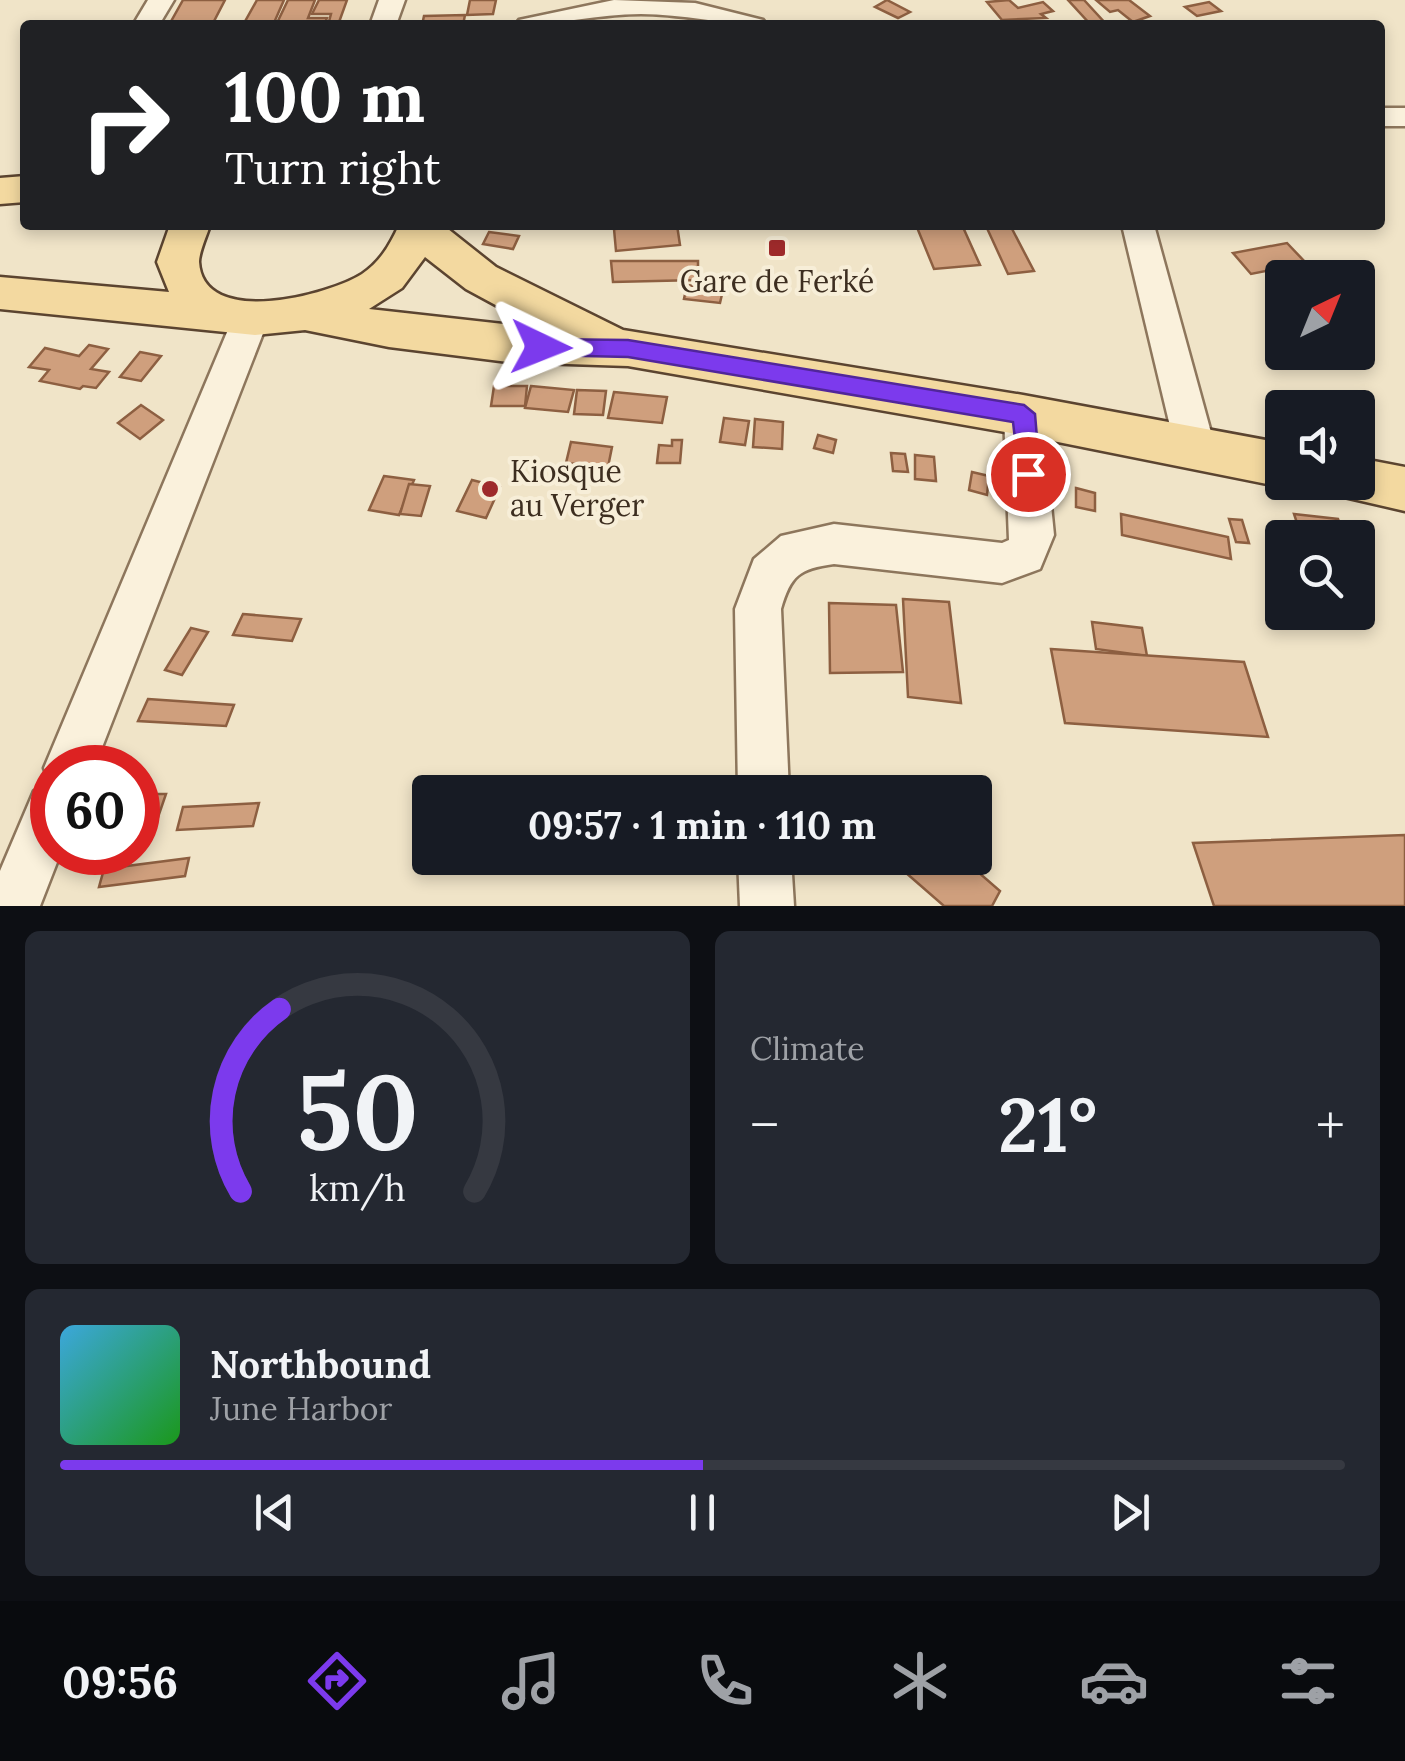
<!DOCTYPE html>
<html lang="en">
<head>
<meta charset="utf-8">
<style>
	:root { --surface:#171b24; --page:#242831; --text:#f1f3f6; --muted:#9ea1a6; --line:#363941; --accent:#7c3aed }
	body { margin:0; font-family:Lora,serif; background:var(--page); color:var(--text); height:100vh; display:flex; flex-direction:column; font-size:38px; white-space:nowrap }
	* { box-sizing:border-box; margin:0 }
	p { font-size:32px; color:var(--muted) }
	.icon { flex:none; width:55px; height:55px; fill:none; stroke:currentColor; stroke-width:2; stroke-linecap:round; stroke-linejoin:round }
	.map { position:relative; height:906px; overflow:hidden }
	.side { display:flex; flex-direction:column; gap:25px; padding:25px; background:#0d0f14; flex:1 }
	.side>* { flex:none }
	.top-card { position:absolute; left:20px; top:20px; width:1365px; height:210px; border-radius:10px; box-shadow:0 5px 15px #0003; background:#202124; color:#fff; overflow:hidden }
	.needle { width:65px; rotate:43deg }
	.buttons { position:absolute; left:1265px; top:260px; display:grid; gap:20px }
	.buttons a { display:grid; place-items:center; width:110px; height:110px; border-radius:10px; background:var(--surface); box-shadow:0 5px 15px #0003; font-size:50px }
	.speed { position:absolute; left:30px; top:745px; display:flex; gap:20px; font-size:50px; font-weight:700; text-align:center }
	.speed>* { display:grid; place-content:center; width:130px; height:130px; border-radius:50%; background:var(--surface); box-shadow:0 5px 15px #0003; line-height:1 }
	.speed .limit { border:15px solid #d22; background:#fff; color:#111 }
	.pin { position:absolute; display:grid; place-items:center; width:85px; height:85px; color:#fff; margin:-42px; border:5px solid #fff; border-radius:50%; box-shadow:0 2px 10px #0007 }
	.me { position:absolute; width:110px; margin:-55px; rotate:92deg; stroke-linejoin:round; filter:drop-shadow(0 0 8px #0008) }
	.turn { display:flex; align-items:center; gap:35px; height:210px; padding:0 40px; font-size:45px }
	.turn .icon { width:130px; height:130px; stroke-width:2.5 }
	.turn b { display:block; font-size:70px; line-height:85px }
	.big { font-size:75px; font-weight:700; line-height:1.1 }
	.side .widget { flex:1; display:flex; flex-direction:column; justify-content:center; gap:15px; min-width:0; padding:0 35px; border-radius:15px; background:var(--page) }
	.side .dial { align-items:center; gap:0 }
	.dial svg { height:260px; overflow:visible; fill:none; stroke:var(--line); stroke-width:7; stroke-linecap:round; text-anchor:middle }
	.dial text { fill:var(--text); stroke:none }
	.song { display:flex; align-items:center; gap:30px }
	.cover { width:120px; height:120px; border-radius:15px; background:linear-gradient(135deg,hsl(200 70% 55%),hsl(120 70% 35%)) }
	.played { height:10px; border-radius:5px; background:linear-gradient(90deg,var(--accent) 50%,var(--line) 50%) }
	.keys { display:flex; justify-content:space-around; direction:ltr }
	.heat { display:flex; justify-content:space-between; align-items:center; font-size:55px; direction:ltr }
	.side .tiles { flex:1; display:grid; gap:25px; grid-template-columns:1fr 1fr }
	.widget:last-child { grid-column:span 2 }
	.trip { position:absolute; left:412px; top:775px; width:580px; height:100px; border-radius:10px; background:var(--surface); box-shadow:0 5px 15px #0003; font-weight:700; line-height:100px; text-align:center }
	.tab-bar { display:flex; height:160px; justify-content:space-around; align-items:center; background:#090b0e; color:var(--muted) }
	.tab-bar .icon { width:70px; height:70px }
	.tab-bar .selected { color:var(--accent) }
	.tab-bar b { font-size:45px; color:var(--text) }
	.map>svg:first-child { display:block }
	.building { fill:#cf9f7d; stroke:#8d5f41; stroke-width:2.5 }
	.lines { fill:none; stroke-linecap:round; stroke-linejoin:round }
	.minor-casing { stroke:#8d765c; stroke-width:5 }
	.major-casing { stroke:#5b4430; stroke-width:5 }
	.minor { fill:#faf1dc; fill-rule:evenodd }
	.major { fill:#f3d9a0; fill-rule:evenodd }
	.route { fill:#7c3aed; stroke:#51269a; stroke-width:2.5 }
	.poi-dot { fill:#9e2a2b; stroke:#f7eed8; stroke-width:4 }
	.labels { text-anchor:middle; stroke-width:8; stroke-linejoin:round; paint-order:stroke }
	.poi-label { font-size:30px; fill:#3d2e20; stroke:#f7eed8 }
</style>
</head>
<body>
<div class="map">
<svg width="1405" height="906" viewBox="0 0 1405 906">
	<rect width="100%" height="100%" fill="#f0e4c8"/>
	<!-- building -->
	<g class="building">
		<polygon points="183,0 225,0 212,25 169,25"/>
		<polygon points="257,0 284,0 273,25 243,25"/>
		<polygon points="288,0 315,0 308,18 327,18 324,25 276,25"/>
		<polygon points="319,0 347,0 338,25 328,25 331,14 312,14"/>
		<polygon points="470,0 496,0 493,14 467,15"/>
		<polygon points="887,0 910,12 898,18 875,7"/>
		<polygon points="1009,0 1018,8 1043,2 1053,11 1041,14 1046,18 1002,20 987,2"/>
		<polygon points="1068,0 1084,0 1107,25 1091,25"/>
		<polygon points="1096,0 1129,0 1150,16 1133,22 1118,10 1110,12"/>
		<polygon points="1209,2 1221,11 1197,16 1185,7"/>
		<polygon points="465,15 463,25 422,25 424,16"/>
		<polygon points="677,225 680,245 616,251 614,229"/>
		<polygon points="916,225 962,225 980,265 934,269"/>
		<polygon points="1010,225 1034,271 1008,274 986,226"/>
		<polygon points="489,232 519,236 513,249 483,244"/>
		<polygon points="1287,243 1306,263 1251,274 1233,253"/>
		<polygon points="611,261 698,261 698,280 613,282"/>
		<polygon points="687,285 723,290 720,303 684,299"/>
		<polygon points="89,345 108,349 91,369 109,372 96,388 83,386 80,389 40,381 49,370 29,367 45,348 79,356"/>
		<polygon points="140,352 161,356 141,381 120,377"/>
		<polygon points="494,386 527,386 525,406 491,406"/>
		<polygon points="531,386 574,390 568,412 525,408"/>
		<polygon points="577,390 606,391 603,415 574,414"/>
		<polygon points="614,392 667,397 662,423 608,418"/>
		<polygon points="141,405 163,420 140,439 118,423"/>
		<polygon points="724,418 749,421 745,445 720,442"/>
		<polygon points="755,419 783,422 782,449 753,447"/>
		<polygon points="818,435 836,440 833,453 814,448"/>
		<polygon points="672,440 682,440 680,463 657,463 659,445 672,446"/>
		<polygon points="571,442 612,447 608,467 566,463"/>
		<polygon points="891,453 905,454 908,472 893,471"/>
		<polygon points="915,455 934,457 936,481 915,479"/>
		<polygon points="972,472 989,476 987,495 969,490"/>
		<polygon points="384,476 414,480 399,515 369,510"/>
		<polygon points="472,480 500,487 486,518 457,511"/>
		<polygon points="409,484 430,486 421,516 400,514"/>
		<polygon points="1076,488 1095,493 1095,511 1076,507"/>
		<polygon points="1121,514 1228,537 1231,559 1122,535"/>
		<polygon points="1294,514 1338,519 1345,538 1302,538"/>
		<polygon points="1229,519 1242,520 1249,543 1236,542"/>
		<polygon points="903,599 949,602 961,703 908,697"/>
		<polygon points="829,603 896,605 903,672 830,673"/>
		<polygon points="243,614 301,619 292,641 233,635"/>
		<polygon points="1092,622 1142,628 1147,656 1096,649"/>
		<polygon points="191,628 208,632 182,675 165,670"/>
		<polygon points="1051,649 1244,662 1268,737 1065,723"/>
		<polygon points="148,699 234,705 226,726 138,721"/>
		<polygon points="138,794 166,794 156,823 138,823"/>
		<polygon points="259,803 253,826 177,830 183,807"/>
		<polygon points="1405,835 1405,906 1214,906 1193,843"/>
		<polygon points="189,858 185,876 99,887 104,869"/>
		<polygon points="914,858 962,858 1000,891 992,906 944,906 905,872"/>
	</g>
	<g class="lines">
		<defs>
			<g id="minor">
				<polygon points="148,0 174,0 159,25 133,25"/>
				<polygon points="379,0 405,0 396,25 370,25"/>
				<path d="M614,0L695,3L763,20L767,25C724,25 684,14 641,14C598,14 558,25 515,25L519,20Z"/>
				<rect x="1380" y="108" width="25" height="18"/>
				<polygon points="1122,225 1154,225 1215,447 1209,459 1195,464 1181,459 1175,447"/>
				<polygon points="251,305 264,309 269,318 94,768 52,768 52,852 61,852 40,906 0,906 0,871 34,791 50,784 44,768 233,318 238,309"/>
				<path d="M1023,399L1037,404L1042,415L1054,535L1040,569L1002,583L834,564C799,569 791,575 781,609L789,792H738L735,609L754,559L781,536L834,524L1002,543L1009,540L1004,415L1009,404Z"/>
				<polygon points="738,858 791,858 794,906 740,906"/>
			</g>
			<g id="major">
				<polygon points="25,176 25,202 0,204 0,178"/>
				<path d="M170,225H210C207,235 199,252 199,262C203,329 329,295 362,274C380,262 390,245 399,225H443L496,267L623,330L1023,395L1282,443V482H1294L1282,487L1023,435L628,366L508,362L389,347L305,330L255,335L0,309V277L169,292L157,262ZM425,257L466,289L538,328L369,309L402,288Z"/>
				<polygon points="1358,458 1405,467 1405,511 1340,496 1334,482 1358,482"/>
			</g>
		</defs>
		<!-- minor casing -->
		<use href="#minor" class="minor-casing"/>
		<!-- major casing -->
		<use href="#major" class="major-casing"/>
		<!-- minor -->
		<use href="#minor" class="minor"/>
		<!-- major -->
		<use href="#major" class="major"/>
	</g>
	<!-- route -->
	<polygon class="route" points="541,339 628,340 1024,405 1035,414 1040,474 1036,482 1020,482 1013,422 628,357 541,355 531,347"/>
	<!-- markers -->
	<g class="poi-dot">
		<rect x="767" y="238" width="20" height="20" rx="5"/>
		<circle cx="490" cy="489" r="10"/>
	</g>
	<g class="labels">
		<!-- poi labels -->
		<g class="poi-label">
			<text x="777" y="292">Gare de Ferké</text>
			<text x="510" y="482" text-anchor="start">Kiosque<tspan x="510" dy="34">au Verger</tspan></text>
		</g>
	</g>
</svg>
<div class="buttons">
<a><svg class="needle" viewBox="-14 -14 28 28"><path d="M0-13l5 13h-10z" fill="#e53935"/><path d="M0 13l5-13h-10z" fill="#9ea1a6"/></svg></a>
<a><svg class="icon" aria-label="sound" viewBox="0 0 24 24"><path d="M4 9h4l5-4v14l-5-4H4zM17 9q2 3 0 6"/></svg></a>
<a><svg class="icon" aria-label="search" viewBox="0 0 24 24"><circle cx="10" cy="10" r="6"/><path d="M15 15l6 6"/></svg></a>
</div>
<div class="speed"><div class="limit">60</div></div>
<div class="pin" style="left:1028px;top:474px;background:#d93025"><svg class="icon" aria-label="arrive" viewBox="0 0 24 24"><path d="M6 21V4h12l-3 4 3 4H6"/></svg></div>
<svg class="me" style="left:541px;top:347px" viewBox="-20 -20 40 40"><path d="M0-17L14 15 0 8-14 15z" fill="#7c3aed" stroke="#fff" stroke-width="4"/></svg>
<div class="trip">09:57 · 1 min · 110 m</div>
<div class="top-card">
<div class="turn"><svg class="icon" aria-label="right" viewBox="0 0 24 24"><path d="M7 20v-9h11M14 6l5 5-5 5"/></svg><div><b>100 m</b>Turn right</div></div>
</div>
</div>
<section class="side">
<div class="tiles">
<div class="widget dial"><svg viewBox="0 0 100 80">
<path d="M14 69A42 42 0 1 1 86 69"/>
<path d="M14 69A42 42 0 0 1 26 13" stroke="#7c3aed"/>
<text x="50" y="56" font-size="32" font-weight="700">50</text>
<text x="50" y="72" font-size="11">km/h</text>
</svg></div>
<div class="widget"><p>Climate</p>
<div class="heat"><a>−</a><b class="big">21°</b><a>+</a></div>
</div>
<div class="widget">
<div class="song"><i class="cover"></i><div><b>Northbound</b><p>June Harbor</p></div></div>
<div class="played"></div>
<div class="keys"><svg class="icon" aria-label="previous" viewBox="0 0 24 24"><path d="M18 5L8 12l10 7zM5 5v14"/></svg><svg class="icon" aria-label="pause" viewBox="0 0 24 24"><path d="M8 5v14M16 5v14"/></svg><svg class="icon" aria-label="next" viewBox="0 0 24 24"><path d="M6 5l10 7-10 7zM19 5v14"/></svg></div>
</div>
</div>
</section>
<nav class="tab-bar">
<b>09:56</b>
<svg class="icon selected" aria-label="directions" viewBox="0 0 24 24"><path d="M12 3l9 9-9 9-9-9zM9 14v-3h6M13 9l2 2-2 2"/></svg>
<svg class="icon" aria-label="music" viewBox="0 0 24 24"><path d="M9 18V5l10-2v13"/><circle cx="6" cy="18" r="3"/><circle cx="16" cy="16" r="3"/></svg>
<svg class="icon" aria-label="phone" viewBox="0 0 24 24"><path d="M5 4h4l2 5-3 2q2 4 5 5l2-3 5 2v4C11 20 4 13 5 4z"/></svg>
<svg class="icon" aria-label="climate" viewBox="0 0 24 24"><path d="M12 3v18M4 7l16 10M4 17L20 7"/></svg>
<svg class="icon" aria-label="car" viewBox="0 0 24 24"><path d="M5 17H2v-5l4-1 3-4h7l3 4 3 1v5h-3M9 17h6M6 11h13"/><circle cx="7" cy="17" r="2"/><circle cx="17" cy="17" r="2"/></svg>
<svg class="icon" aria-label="filters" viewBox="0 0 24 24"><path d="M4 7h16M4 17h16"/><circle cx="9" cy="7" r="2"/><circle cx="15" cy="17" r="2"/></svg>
</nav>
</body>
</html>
